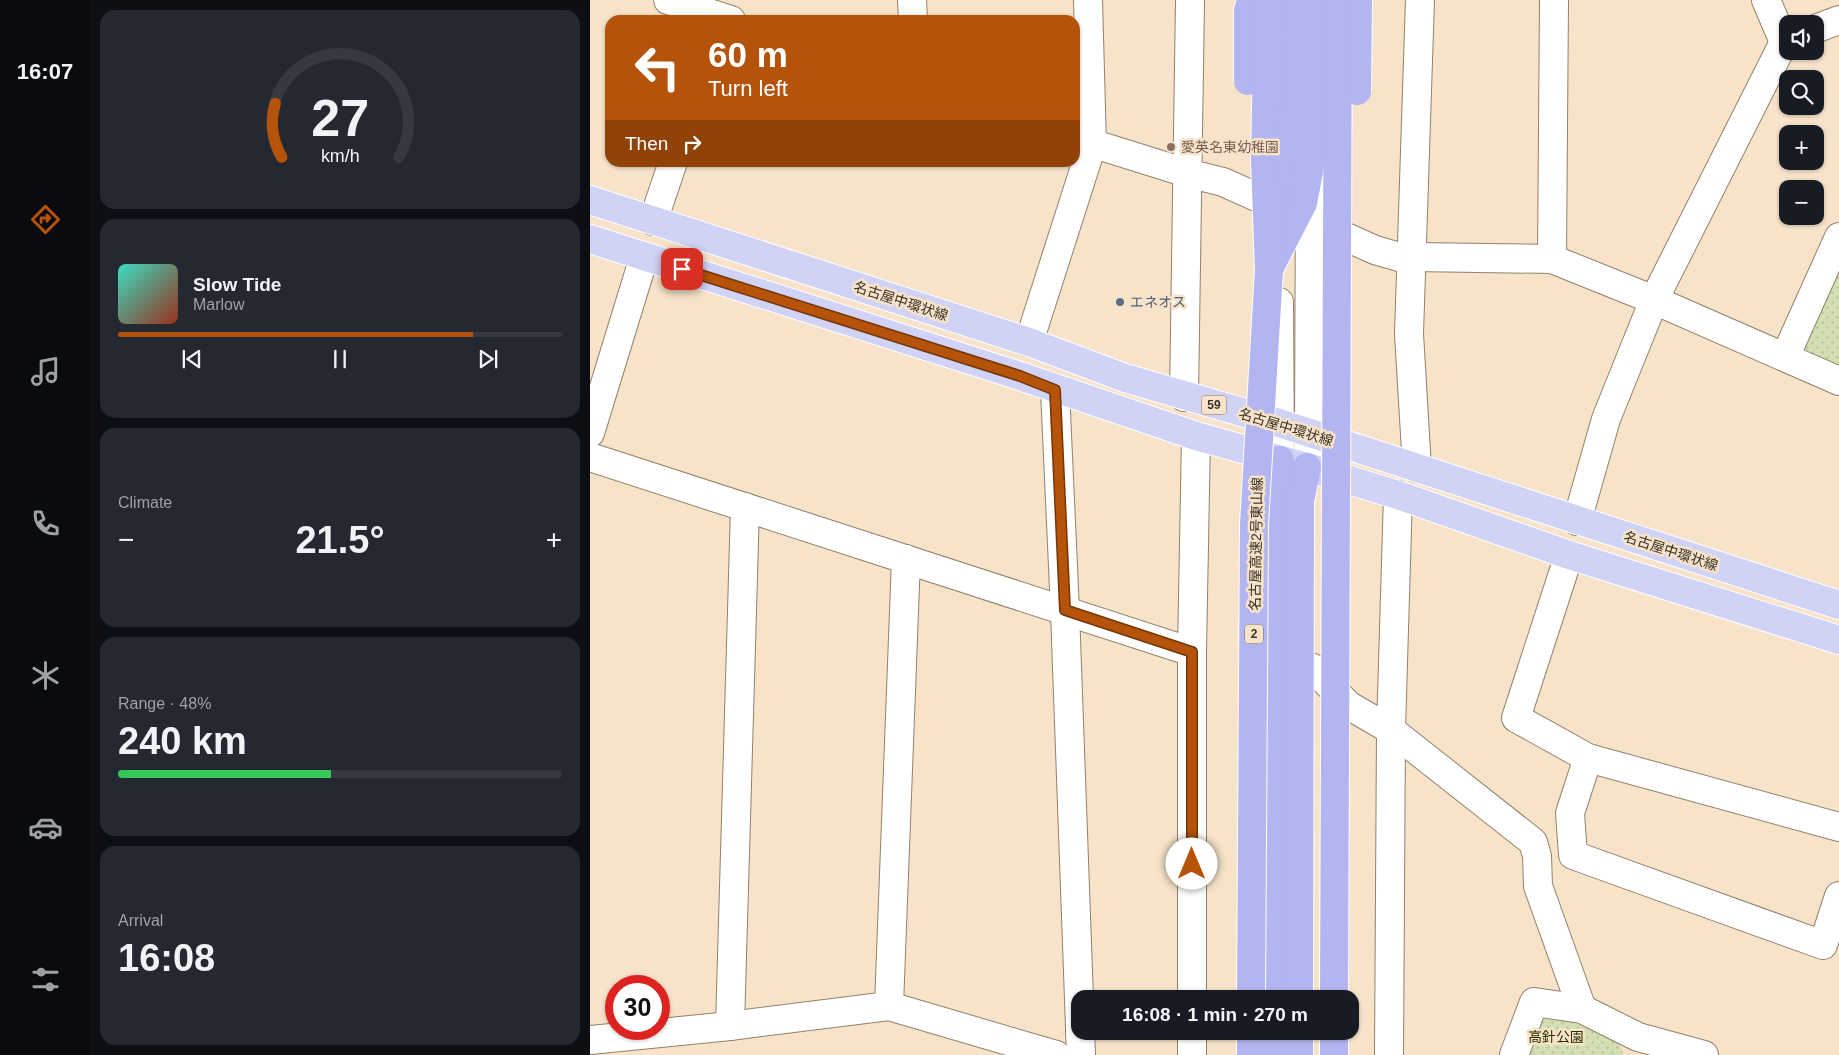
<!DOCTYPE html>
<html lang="en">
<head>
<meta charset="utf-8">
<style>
	:root { --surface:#171b24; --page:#242831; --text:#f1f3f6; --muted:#9ea1a6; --line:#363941; --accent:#b45309 }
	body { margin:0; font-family:Arial,"Noto Sans JP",sans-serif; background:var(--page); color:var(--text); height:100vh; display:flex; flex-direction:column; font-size:19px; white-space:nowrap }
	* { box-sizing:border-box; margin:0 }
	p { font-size:16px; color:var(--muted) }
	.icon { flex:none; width:28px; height:28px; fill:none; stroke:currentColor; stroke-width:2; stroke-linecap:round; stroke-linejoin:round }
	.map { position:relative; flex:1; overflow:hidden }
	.sheet { display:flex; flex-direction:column; gap:10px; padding:10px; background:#0d0f14; width:500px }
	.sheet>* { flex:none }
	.hud { position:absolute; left:15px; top:15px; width:475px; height:152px; border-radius:15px; box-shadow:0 1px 4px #0004; background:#b45309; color:#fff; overflow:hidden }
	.controls { position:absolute; left:1189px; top:15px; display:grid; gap:10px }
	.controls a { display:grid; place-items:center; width:45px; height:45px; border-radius:10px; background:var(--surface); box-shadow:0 1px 4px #0004; font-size:25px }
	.speed { position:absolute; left:15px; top:975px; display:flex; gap:10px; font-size:25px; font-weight:700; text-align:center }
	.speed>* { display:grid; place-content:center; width:65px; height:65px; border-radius:50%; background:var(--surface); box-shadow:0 1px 4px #0004; line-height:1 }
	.speed .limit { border:8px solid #d22; background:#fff; color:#111 }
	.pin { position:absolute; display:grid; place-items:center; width:42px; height:42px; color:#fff; margin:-21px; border-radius:10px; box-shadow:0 2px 8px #0006 }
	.me { position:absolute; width:55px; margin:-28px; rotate:0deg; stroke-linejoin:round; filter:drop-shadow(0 0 4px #0008) }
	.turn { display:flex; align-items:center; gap:18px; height:105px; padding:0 20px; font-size:22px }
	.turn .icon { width:65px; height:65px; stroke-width:2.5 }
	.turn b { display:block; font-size:35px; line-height:42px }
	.then { display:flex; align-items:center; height:48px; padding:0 20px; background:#0003; gap:10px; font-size:19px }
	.big { font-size:38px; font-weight:800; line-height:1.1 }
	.sheet .tile { flex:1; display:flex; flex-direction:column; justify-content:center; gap:8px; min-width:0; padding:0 18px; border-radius:15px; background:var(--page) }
	.sheet .dial { align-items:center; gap:0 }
	.dial svg { height:130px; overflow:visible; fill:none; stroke:var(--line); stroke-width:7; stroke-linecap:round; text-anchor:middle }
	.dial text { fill:var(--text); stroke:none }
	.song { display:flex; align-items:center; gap:15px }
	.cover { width:60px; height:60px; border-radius:8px; background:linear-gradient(135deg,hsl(170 70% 55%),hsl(10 70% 35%)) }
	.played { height:5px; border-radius:2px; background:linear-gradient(90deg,var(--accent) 80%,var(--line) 80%) }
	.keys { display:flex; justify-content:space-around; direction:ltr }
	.heat { display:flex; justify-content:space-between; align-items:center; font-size:28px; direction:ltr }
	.charge { height:8px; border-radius:4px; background:linear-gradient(90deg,#34c759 48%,var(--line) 0) }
	.trip { position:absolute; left:481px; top:990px; width:288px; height:50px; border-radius:15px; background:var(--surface); box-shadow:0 1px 4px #0004; font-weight:800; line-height:50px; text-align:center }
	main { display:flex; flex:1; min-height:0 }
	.menu { display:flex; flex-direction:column; width:90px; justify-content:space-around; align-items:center; background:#090b0e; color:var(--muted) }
	.menu .icon { width:35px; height:35px }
	.menu .current { color:var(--accent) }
	.menu b { font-size:22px; color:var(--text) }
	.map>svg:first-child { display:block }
	.park { fill:url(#park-dots) }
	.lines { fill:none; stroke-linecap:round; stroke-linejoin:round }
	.minor-casing { stroke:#93816a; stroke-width:30 }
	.major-casing { stroke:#fff; stroke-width:30 }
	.highway-casing { stroke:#fff; stroke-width:30 }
	.minor { stroke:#fff; stroke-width:28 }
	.major { stroke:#d1d3f6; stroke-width:28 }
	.highway { stroke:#b2b5f0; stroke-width:28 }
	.highway-bridge-casing { stroke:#fff; stroke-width:30; stroke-linecap:butt }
	.highway-bridge { stroke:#b2b5f0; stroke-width:28 }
	.route-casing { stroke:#753606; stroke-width:12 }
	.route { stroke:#b45309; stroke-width:9 }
	.education-dot { fill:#8d6e63; stroke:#f6e3c9; stroke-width:2 }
	.service-dot { fill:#5c6f8a; stroke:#f6e3c9; stroke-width:2 }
	.labels { text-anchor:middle; stroke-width:5; stroke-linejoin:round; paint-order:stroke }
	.shield { fill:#f6e3c9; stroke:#726658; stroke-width:1 }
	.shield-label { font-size:12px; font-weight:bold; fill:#393127 }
	.education-label { font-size:14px; fill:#785e54; stroke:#f6e3c9; text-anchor:start }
	.street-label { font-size:14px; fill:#393127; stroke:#f6e3c9 }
	.service-label { font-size:14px; fill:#4e5e75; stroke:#f6e3c9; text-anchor:start }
	.park-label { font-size:14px; fill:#272f00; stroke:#f6e3c9 }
</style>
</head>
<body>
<main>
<nav class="menu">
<b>16:07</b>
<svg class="icon current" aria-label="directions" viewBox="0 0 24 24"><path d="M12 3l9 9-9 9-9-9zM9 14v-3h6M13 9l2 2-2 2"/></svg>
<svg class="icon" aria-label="music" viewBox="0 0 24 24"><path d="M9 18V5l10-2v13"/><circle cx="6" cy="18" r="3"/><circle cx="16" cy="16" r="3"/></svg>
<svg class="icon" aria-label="phone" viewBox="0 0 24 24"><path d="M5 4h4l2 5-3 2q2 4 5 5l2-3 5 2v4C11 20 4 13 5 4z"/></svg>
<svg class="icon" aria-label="climate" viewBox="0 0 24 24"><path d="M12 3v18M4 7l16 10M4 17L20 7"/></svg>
<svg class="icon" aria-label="car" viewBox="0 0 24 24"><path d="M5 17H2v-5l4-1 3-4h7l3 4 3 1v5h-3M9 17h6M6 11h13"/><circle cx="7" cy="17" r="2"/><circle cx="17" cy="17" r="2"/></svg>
<svg class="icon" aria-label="filters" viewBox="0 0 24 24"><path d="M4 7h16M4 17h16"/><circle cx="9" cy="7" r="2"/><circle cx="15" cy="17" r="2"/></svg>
</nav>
<section class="sheet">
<div class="tile dial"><svg viewBox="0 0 100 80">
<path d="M14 69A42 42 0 1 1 86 69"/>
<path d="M14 69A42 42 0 0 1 10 36" stroke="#b45309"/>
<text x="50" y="56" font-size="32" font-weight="700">27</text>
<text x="50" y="72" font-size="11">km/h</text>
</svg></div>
<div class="tile">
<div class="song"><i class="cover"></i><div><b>Slow Tide</b><p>Marlow</p></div></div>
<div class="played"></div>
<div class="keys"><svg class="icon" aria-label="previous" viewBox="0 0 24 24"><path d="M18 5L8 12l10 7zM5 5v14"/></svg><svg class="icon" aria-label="pause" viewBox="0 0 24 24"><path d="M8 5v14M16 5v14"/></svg><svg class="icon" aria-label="next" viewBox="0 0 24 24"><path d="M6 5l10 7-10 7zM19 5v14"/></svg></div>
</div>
<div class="tile"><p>Climate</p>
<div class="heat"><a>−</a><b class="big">21.5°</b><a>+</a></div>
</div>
<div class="tile"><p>Range · 48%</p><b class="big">240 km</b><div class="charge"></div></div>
<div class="tile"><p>Arrival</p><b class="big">16:08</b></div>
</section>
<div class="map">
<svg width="1249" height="1055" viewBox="0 0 1249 1055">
	<defs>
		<pattern id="park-dots" width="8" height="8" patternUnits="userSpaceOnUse" patternTransform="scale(1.25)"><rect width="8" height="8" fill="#d3deb2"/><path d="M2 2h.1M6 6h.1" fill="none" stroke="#b6bf99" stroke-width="1.8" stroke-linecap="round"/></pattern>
	</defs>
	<rect width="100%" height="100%" fill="#f6e3c9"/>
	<!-- park -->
	<g class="park">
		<polygon points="1249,265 1249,372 1214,357 1213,345"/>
		<polygon points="959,1016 1024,1034 1033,1052 1032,1055 938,1055 950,1022"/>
	</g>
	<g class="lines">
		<defs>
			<g id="minor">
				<polyline points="78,0 141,20"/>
				<polyline points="322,0 323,20"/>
				<polyline points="1176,0 1194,42"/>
				<polyline points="1225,29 1249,20"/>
				<polyline points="485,138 597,173 633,182 785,250 823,261"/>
				<polyline points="63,221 83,162"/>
				<polyline points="823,257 962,259 1064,300 1249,381"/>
				<polyline points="962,259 964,0"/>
				<polyline points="689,302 690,460"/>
				<polyline points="439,342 502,145 498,0"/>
				<polyline points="1195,357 1249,237"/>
				<polyline points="465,390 475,611 490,1027"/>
				<polyline points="594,397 600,0"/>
				<polyline points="0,433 54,257"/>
				<polyline points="0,457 602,652"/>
				<polyline points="717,467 719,433 720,181"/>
				<polyline points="827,468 819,334 830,0"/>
				<polyline points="987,521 1016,419 1064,300 1194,42 1198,41"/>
				<polyline points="979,555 926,718 998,758 1249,827"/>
				<polyline points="723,668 758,705 801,730 943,842 947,856 948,886 992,1009"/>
				<polyline points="998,758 980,813 983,855 1233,945 1249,896"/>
				<polyline points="602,999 602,652 606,436"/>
				<polyline points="299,1006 316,559"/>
				<polyline points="140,1026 155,507"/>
				<polyline points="490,1031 491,1055"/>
				<polyline points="0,1040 140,1026 299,1006 466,1055"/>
				<polyline points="602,1055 602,1031"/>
				<polyline points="799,1055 801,730 808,495"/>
				<polyline points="924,1055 944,1002 992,1009 1048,1037 1114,1055"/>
			</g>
			<g id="major">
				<polyline points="0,200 439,342 535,378 689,423 1249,605"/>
				<polyline points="0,239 430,376 606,436 717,467 808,495 979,555 1249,640"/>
			</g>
			<g id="highway">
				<polyline points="685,999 690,460"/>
				<polyline points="709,999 710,501 717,467"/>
				<polyline points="661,1055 661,1031"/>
				<polyline points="685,1055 685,1031"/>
				<polyline points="709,1055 709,1031"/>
				<polyline points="744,1055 744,1031"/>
			</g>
		</defs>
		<!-- minor casing -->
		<use href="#minor" class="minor-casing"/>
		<!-- major casing -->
		<use href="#major" class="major-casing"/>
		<!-- highway casing -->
		<use href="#highway" class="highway-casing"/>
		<!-- minor -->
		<use href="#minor" class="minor"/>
		<!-- major -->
		<use href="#major" class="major"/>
		<!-- highway -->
		<use href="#highway" class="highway"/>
		<defs>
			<g id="highway-bridge">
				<polyline points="658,81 658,10 661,0"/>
				<polyline points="767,91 768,0"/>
				<polyline points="688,222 698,168 699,0"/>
				<polyline points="679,269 713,203 720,166 720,0"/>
				<polyline points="661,999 664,524 679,270 675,161 678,0"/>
				<polyline points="744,999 748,0"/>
			</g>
		</defs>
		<!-- highway-bridge casing -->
		<use href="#highway-bridge" class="highway-bridge-casing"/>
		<!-- highway-bridge -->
		<use href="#highway-bridge" class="highway-bridge"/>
	</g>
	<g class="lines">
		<defs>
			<polyline id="route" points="92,269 430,376 465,390 475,610 602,652 602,864"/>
		</defs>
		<!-- route casing -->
		<use href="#route" class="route-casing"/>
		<!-- route -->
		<use href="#route" class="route"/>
	</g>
	<!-- markers -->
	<circle class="education-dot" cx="581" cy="147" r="5"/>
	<circle class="service-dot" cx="530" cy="302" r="5"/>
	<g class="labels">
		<!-- shield labels -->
		<g class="shield">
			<rect x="611.5" y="395.5" width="25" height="19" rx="4"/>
			<rect x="655" y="624.5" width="18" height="19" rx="4"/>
		</g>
		<g class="shield-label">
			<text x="624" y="409">59</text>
			<text x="664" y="638">2</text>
		</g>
		<!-- education labels -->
		<g class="education-label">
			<text x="591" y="152">愛英名東幼稚園</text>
		</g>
		<!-- street labels -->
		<g class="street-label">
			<text transform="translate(311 301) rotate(18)" y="5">名古屋中環状線</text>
			<text transform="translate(696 427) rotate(17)" y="5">名古屋中環状線</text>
			<text transform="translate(666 544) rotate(-89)" y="5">名古屋高速2号東山線</text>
			<text transform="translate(1081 551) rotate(18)" y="5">名古屋中環状線</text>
		</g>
		<!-- service labels -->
		<g class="service-label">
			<text x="540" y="307">エネオス</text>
		</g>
		<!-- park labels -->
		<g class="park-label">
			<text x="966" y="1042">高針公園</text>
		</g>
	</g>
</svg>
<div class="controls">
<a><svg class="icon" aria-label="sound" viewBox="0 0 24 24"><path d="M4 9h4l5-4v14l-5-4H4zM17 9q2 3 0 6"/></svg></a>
<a><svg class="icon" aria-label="search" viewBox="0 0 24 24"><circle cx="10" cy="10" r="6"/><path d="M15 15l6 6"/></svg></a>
<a>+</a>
<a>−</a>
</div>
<div class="speed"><div class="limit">30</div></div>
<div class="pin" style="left:92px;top:269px;background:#d93025"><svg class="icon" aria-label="arrive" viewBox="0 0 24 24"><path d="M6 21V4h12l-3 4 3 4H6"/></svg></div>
<svg class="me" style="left:602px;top:864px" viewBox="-20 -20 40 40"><circle r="19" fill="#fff"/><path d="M0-13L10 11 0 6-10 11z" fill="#b45309"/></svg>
<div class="trip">16:08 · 1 min · 270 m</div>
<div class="hud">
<div class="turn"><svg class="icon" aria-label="left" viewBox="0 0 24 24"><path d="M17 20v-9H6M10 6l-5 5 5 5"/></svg><div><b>60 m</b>Turn left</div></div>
<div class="then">Then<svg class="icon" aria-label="right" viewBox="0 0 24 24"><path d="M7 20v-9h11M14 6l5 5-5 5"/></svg></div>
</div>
</div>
</main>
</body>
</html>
